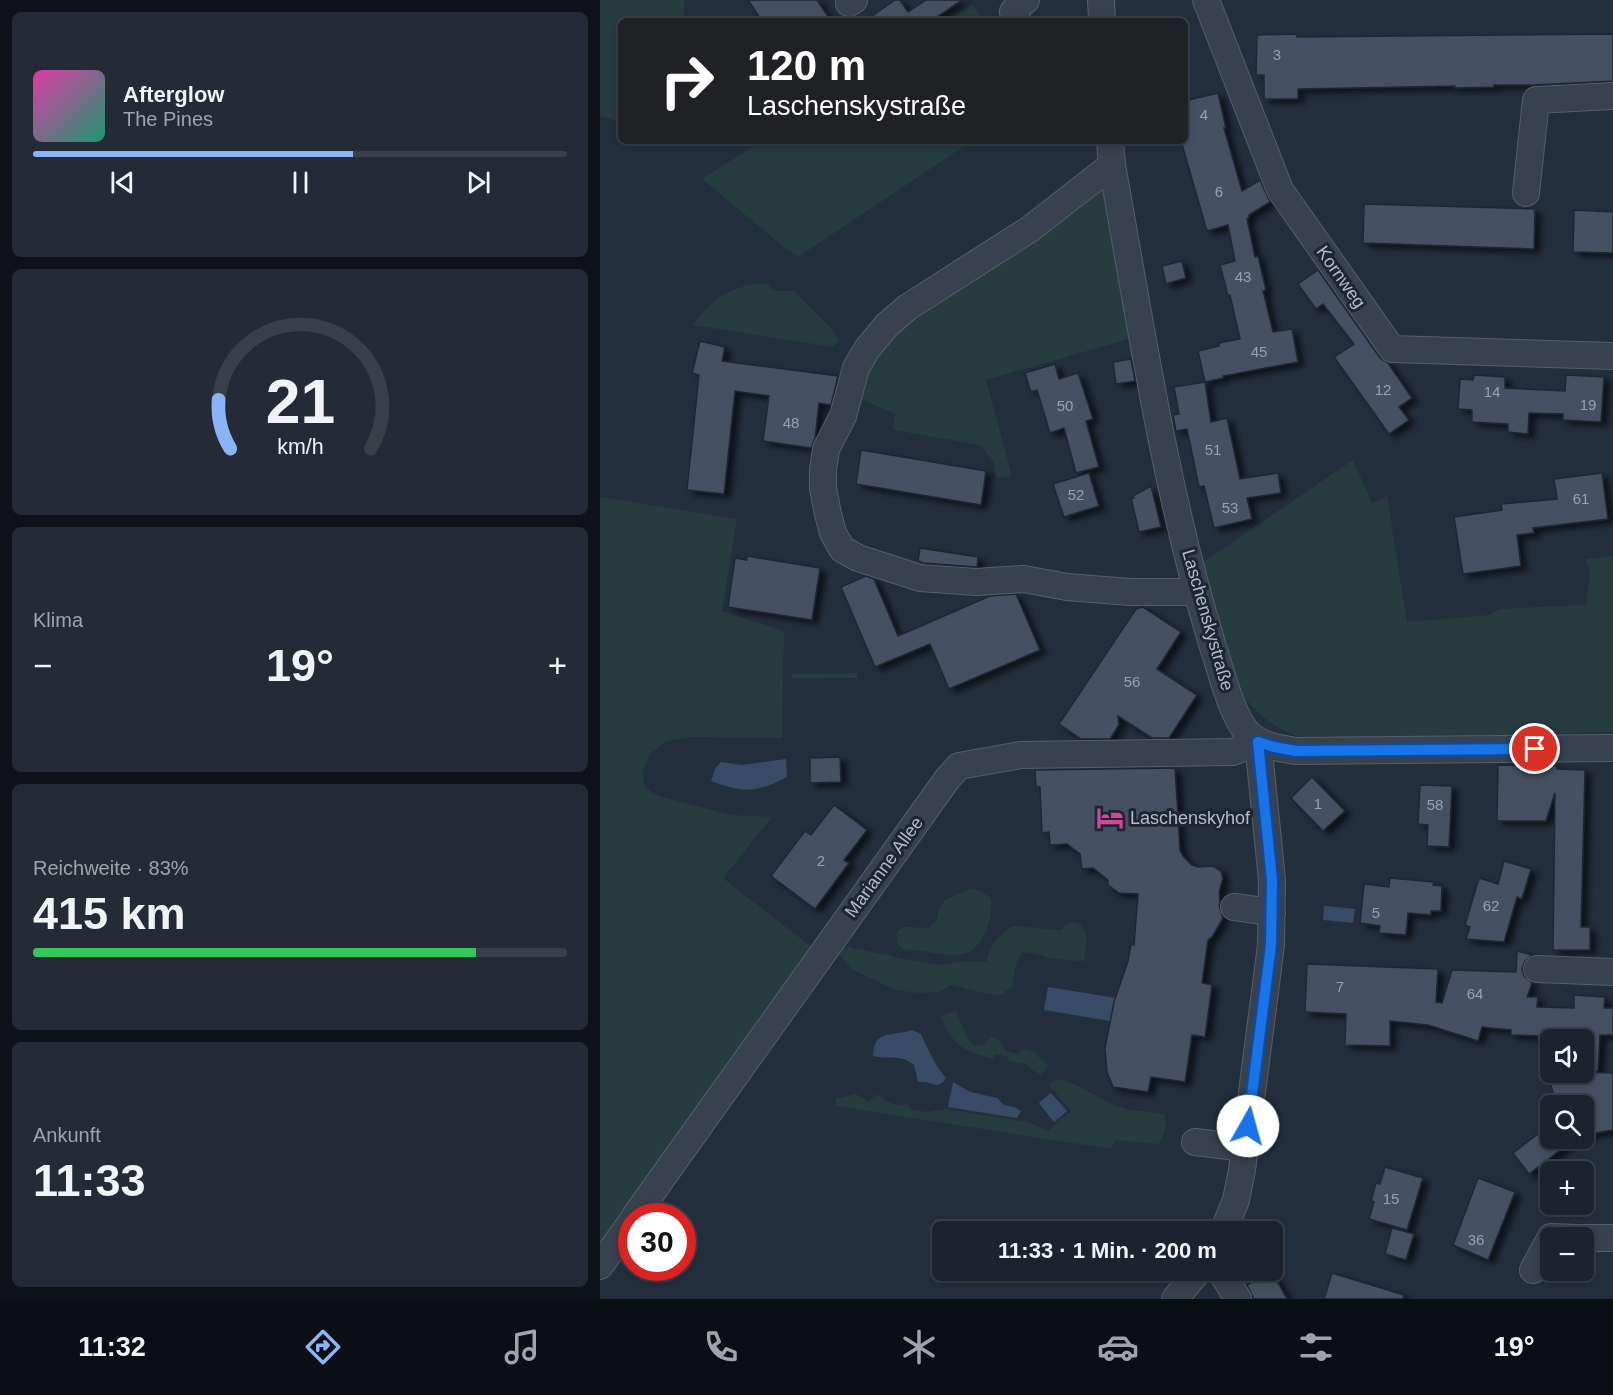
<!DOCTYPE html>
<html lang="de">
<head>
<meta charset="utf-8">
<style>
	:root { --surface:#1b232e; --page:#242b36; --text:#f1f3f6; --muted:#a0a4aa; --line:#39404a; --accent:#8ab4f8 }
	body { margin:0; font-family:Arial,sans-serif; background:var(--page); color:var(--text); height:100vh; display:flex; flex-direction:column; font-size:22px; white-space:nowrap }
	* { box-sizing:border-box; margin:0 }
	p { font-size:20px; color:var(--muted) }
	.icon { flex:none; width:33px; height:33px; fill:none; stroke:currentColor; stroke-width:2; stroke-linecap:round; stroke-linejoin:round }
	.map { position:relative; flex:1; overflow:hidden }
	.drawer { display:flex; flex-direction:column; gap:12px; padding:12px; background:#0f1319; width:600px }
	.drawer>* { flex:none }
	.guide { position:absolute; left:18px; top:18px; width:570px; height:126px; border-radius:9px; box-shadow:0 3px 9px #0003,0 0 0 2px var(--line); background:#202124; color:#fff; overflow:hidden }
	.buttons { position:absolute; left:940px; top:1029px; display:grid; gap:12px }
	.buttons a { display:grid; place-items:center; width:54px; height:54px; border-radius:9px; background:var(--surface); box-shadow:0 3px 9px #0003,0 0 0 2px var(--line); font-size:30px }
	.speed { position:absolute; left:18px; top:1203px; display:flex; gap:12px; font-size:30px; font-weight:700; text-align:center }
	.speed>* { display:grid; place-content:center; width:78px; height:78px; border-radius:50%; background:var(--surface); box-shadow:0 3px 9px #0003,0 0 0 2px var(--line); line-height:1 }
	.speed .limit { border:9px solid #d22; background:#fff; color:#111 }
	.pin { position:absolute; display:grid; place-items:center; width:51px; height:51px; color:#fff; margin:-26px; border:3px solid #fff; border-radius:50%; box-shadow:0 2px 6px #0007 }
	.me { position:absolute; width:66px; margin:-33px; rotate:7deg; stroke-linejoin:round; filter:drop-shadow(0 0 4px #0008) }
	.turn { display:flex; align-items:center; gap:21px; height:126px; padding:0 30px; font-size:27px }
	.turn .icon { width:78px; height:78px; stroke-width:2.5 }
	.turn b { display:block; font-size:42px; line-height:51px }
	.big { font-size:45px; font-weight:800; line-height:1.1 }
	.drawer .tile { flex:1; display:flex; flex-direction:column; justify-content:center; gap:9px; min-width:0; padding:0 21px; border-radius:9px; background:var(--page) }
	.drawer .dial { align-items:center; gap:0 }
	.dial svg { height:156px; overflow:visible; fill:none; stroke:var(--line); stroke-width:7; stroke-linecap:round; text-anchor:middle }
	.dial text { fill:var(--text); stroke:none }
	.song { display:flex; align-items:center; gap:18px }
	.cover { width:72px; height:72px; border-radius:9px; background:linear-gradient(135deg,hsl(320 70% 55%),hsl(160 70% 35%)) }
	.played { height:6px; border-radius:3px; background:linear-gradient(90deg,var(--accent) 60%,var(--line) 60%) }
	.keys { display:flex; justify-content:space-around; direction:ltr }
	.heat { display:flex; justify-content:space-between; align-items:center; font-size:33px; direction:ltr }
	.charge { height:9px; border-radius:4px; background:linear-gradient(90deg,#34c759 83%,var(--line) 0) }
	.trip { position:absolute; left:332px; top:1221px; width:351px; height:60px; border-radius:9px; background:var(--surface); box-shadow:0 3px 9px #0003,0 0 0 2px var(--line); font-weight:800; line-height:60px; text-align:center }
	.tabs { display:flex; height:96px; justify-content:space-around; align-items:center; background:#0b0e12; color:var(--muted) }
	.tabs .icon { width:42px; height:42px }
	.tabs .current { color:var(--accent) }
	.tabs b { font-size:27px; color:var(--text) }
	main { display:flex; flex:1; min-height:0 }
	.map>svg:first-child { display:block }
	.green { fill:#263c3f }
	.water { fill:#394c67 }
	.building { fill:#455162; stroke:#1f2835; stroke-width:1.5; filter:url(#shadow) }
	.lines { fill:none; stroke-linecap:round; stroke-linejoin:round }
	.minor-casing { stroke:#565f6c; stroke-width:28 }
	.minor { stroke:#38414e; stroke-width:26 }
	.route-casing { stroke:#114b97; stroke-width:15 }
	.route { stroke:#1a73e8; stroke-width:10 }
	.labels { text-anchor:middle; stroke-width:6; stroke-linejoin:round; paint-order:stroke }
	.number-label { font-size:15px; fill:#98a1af }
	.street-label { font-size:18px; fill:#b4bcc9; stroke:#1d2633 }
	.poi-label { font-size:18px; fill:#b4bcc9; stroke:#1d2633; text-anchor:start }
</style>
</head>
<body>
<main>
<section class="drawer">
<div class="tile">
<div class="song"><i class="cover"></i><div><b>Afterglow</b><p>The Pines</p></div></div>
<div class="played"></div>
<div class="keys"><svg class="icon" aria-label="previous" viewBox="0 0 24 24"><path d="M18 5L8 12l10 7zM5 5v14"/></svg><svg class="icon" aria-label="pause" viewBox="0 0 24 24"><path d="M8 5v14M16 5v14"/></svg><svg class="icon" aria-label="next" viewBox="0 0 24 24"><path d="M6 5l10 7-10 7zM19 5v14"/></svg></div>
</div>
<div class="tile dial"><svg viewBox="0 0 100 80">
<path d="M14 69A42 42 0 1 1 86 69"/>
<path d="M14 69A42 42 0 0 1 8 44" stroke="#8ab4f8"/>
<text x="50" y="56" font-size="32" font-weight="700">21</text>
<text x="50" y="72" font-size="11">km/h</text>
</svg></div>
<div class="tile"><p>Klima</p>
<div class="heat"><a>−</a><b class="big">19°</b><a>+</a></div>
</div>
<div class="tile"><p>Reichweite · 83%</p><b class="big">415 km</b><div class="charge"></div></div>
<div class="tile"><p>Ankunft</p><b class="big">11:33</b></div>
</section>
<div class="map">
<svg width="1013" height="1299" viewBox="0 0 1013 1299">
	<defs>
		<filter id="shadow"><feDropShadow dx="6" dy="4" stdDeviation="3" flood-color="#0009"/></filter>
	</defs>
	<rect width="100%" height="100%" fill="#242f3e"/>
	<!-- green -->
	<g class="green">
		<polygon points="0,0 84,0 84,21 21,21 21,122 0,116"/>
		<polygon points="372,4 383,21 346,21"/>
		<polygon points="161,141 372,141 198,257 179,243 102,179"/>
		<polygon points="501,182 529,339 386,380 412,476 396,478 394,462 380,445 293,430 295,414 256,397 262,344"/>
		<path d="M166,283L174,291H194L230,327L239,340L233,347L93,325C112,298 132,285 166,283Z"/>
		<path d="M753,460L772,503L787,496L807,622L889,615L899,609L986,605L990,574L986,559L1013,556V732L722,740C711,738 699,737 689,733C669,724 654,710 641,693L599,565Z"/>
		<polygon points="0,497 137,519 122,611 184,631 182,738 92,737 66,741 49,755 43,770 44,785 55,795 130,815 172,817 123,878 227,959 0,1282"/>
		<polygon points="257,673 257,678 192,678 192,674"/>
		<path d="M371,888L381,891L391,898C392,908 391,915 388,925C377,960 355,958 324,951C317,950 307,951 302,948C295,945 296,937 297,932C307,922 316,930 329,928L337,919L339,909L345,900Z"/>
		<path d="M475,922C491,927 486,947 484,961C473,961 462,960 450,958C440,955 432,953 422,952L416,964L412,986L401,995L388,994L351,985L339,992L319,993L296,990L253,970L235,951L239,945L305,959L341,965L357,962H386C391,942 397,938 412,926L461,930L466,924Z"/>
		<path d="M356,1011L368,1039L374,1045L382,1046L391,1037L399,1040L406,1051L418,1054L423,1049L436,1052L440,1059L448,1066L440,1075L425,1064L409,1061L408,1057L395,1054L394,1059C362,1051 354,1046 340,1016Z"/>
		<path d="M457,1079C482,1083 502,1103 526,1109C538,1112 551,1111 564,1114C567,1125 565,1133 559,1144L516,1140L511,1149L236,1106V1099L256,1094L268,1102L277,1094C287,1101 295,1108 307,1104L312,1110L328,1112L345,1109L428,1122L448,1131L471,1111L448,1084Z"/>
	</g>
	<!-- water -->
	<g class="water">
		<path d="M186,759L187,777C157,793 143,793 111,781L116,767L121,762L142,765Z"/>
		<polygon points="724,906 755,909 753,923 723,920"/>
		<polygon points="448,987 516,998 510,1021 444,1010"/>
		<path d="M312,1030L321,1034C328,1050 334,1064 346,1078L342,1083L337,1085L325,1082H318L314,1065C302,1054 288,1060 273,1056C274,1028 293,1037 312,1030Z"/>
		<polygon points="353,1082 370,1092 397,1098 404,1105 414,1107 421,1111 417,1118 348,1107"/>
		<polygon points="451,1093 467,1111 454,1122 439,1103"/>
	</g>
	<!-- building -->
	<g class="building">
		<polygon points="148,0 217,0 231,21 162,21"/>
		<polygon points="295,0 300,0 308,12 326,0 362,0 331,21 265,21"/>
		<polygon points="696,34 697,37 1013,34 1013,81 935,85 894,85 894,87 855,88 855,86 698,89 698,99 664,99 664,75 656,75 657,35"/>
		<polygon points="618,93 626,128 624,128 642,191 660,180 670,202 649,215 649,218 647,219 655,257 658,256 666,290 663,291 673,332 692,329 698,362 623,376 623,378 605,382 598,351 619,346 619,343 640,339 630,295 628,296 620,265 635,261 628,225 607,231 581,141 585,141 585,101"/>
		<polygon points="764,204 935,209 934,249 763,243"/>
		<polygon points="974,210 1013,212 1013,253 973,252"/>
		<polygon points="582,261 586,278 566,284 562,266"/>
		<polygon points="718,270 780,358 788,363 812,398 799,407 809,420 789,434 734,357 754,344 723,304 716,309 698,284"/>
		<polygon points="100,341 125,347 122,361 238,376 231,405 219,403 215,438 211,448 163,441 169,396 135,391 124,494 87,490 99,375 92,373"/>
		<polygon points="531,359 535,381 516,384 513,362"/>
		<polygon points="455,364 459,379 478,373 493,419 486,421 499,467 476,473 464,428 450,433 437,390 431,392 425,373"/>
		<polygon points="874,375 905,377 905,388 965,391 966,375 1004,377 1001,422 963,420 963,414 929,413 928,434 908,432 908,424 872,422 872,410 858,409 860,379 873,380"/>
		<polygon points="605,382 611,422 627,418 640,479 678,473 681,493 647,498 652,519 614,528 604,486 599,487 587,429 576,431 573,415 579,414 574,387"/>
		<polygon points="261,450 386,471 381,505 256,484"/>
		<polygon points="489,473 499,506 464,517 453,484"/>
		<polygon points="1002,473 1008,519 933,528 934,533 917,535 921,566 863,574 854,517 902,510 901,504 957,499 954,479"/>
		<polygon points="551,486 561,527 539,532 531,498 534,498 533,496"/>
		<polygon points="320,548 378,557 377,567 323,563 318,561"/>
		<polygon points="147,556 220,568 212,620 128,607 135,558 147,560"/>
		<polygon points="266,576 274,579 298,636 390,596 416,594 440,650 349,689 330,644 275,667 241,587"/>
		<polygon points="543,607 581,632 557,669 597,695 569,738 552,738 518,716 519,725 510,739 481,739 459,724 536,609"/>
		<polygon points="240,757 241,782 210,783 210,758"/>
		<polygon points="898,765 957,766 957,769 985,770 981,927 990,927 990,950 953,950 955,793 946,821 897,821"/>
		<polygon points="575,768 580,850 583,856 592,865 598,867 613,866 621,871 623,878 619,892 620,902 619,906 623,918 612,937 608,940 602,983 612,985 605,1037 592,1035 585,1082 551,1077 548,1092 513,1087 507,1072 505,1048 514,1002 528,961 531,944 534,945 538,894 519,893 508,885 508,880 493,868 482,869 480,854 467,844 450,845 449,832 442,833 440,787 436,787 435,770"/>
		<polygon points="712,777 745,811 723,831 691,798"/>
		<polygon points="820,785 852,786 849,847 827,846 828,825 818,824"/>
		<polygon points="234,805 267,830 244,860 249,863 215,909 171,876 205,831 211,835"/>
		<polygon points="904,861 931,869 922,899 917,897 904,942 866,939 870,927 865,925 879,878 898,884"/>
		<polygon points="790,878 834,882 833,885 842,886 841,911 831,911 831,915 808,913 806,935 779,933 780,926 760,923 764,884 789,887"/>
		<polygon points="917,951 932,955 925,961 922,969 924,976 932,983 927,997 938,997 937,1007 974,1008 974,995 1005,997 1004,1008 1013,1008 1013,1035 1000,1035 998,1071 984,1071 984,1037 911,1035 911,1030 882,1027 878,1041 828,1025 790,1021 790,1046 745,1045 746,1014 705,1012 707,964 838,969 836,1002 842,1003 852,970 916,972"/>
		<polygon points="963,1072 1013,1073 1013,1130 984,1135 984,1106 958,1106 950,1083 965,1077"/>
		<polygon points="951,1124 951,1138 976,1138 929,1174 913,1153"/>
		<polygon points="785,1167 823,1178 807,1230 769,1219 774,1202 771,1201 776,1183 780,1184"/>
		<polygon points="878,1178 915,1192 888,1260 853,1245"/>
		<polygon points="792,1228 814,1234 806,1260 785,1254"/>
		<polygon points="672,1272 687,1299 654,1299 647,1285"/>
		<polygon points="732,1273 804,1295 803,1299 724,1299"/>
	</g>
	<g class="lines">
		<defs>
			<g id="minor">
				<polyline points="501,0 502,21"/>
				<polyline points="606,0 680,190 792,349 1013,356"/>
				<polyline points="249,3 254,0"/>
				<polyline points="418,21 413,12 416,8 426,0"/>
				<path d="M510,141L512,165C541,326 565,490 613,647C621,670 631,714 647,732C660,746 678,748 696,751L1013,748"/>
				<polyline points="512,165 430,229 308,307 287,325 267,349 256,368 243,416 226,449 223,470 223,488 228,514 233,533 242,549 258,558 320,578 376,582 424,579 467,587 530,592 597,592"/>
				<polyline points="926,193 936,100 1013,96"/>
				<polyline points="634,907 672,912"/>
				<polyline points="937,969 1013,972"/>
				<polyline points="595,1142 645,1148"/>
				<polyline points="35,1216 348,778 359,766 421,755 633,752 658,742"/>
				<polyline points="623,1232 636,1200 642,1170 671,945 672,880 658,742"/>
				<polyline points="984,1238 1013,1238"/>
				<polyline points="0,1266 32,1221"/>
				<polyline points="620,1270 638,1299"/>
				<polyline points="933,1270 951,1237 977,1238"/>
				<polyline points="575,1299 599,1270"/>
			</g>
		</defs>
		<!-- minor casing -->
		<use href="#minor" class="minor-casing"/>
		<!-- minor -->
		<use href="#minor" class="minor"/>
	</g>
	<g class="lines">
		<defs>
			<polyline id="route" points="648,1126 671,945 672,880 658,742 674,747 696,751 935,749"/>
		</defs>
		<!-- route casing -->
		<use href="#route" class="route-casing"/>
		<!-- route -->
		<use href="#route" class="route"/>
	</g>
	<!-- icons -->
	<defs>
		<symbol id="hotel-bare" viewBox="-9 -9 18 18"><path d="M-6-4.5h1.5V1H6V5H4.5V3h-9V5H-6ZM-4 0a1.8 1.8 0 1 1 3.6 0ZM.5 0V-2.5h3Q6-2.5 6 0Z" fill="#d1479c" stroke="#1d2633" stroke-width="2.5" paint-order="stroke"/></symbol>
	</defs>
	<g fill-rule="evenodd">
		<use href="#hotel-bare" x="491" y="799" width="38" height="38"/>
	</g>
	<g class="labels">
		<!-- number labels -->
		<g class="number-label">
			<text x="677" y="60">3</text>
			<text x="604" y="120">4</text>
			<text x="619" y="197">6</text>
			<text x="643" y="282">43</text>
			<text x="659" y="357">45</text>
			<text x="783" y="395">12</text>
			<text x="892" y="397">14</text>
			<text x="988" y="410">19</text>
			<text x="465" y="411">50</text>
			<text x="191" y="428">48</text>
			<text x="613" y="455">51</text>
			<text x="476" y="500">52</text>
			<text x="981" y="504">61</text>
			<text x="630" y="513">53</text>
			<text x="532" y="687">56</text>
			<text x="718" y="809">1</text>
			<text x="835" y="810">58</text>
			<text x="221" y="866">2</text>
			<text x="891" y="911">62</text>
			<text x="776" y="918">5</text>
			<text x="740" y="992">7</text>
			<text x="875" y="999">64</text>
			<text x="791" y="1204">15</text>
			<text x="876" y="1245">36</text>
		</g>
		<!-- street labels -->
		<g class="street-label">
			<text transform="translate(741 277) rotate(55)" y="6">Kornweg</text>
			<text transform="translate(608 620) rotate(74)" y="6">Laschenskystraße</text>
			<text transform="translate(284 867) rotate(-54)" y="6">Marianne Allee</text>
		</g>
		<!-- poi labels -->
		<g class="poi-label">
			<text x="530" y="824">Laschenskyhof</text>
		</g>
	</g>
</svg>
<div class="buttons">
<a><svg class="icon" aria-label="sound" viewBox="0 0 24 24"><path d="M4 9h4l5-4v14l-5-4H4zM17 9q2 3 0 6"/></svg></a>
<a><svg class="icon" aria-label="search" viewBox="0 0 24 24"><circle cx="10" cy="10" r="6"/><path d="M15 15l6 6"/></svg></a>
<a>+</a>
<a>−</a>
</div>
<div class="speed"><div class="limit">30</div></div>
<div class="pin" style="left:935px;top:749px;background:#d93025"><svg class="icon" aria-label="arrive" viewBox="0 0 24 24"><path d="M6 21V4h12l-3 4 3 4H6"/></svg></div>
<svg class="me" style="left:648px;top:1126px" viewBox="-20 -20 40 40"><circle r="19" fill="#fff"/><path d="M0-13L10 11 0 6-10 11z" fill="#1a73e8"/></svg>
<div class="trip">11:33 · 1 Min. · 200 m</div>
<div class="guide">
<div class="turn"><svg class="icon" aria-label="right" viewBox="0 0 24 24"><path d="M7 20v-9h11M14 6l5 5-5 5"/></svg><div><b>120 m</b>Laschenskystraße</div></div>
</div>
</div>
</main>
<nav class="tabs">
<b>11:32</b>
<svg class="icon current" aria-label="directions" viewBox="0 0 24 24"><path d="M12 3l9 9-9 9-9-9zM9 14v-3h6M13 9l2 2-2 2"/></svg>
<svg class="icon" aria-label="music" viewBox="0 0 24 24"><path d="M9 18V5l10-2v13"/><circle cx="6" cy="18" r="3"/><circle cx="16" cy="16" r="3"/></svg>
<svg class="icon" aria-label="phone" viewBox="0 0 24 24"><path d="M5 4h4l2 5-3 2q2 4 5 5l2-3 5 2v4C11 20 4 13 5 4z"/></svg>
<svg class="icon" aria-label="climate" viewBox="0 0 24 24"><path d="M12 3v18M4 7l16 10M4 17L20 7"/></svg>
<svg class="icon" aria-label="car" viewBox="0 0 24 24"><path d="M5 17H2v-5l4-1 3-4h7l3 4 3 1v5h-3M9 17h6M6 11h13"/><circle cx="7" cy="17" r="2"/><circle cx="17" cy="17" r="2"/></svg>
<svg class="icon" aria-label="filters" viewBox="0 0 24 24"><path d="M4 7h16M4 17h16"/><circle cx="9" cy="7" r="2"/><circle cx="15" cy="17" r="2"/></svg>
<b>19°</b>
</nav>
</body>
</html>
